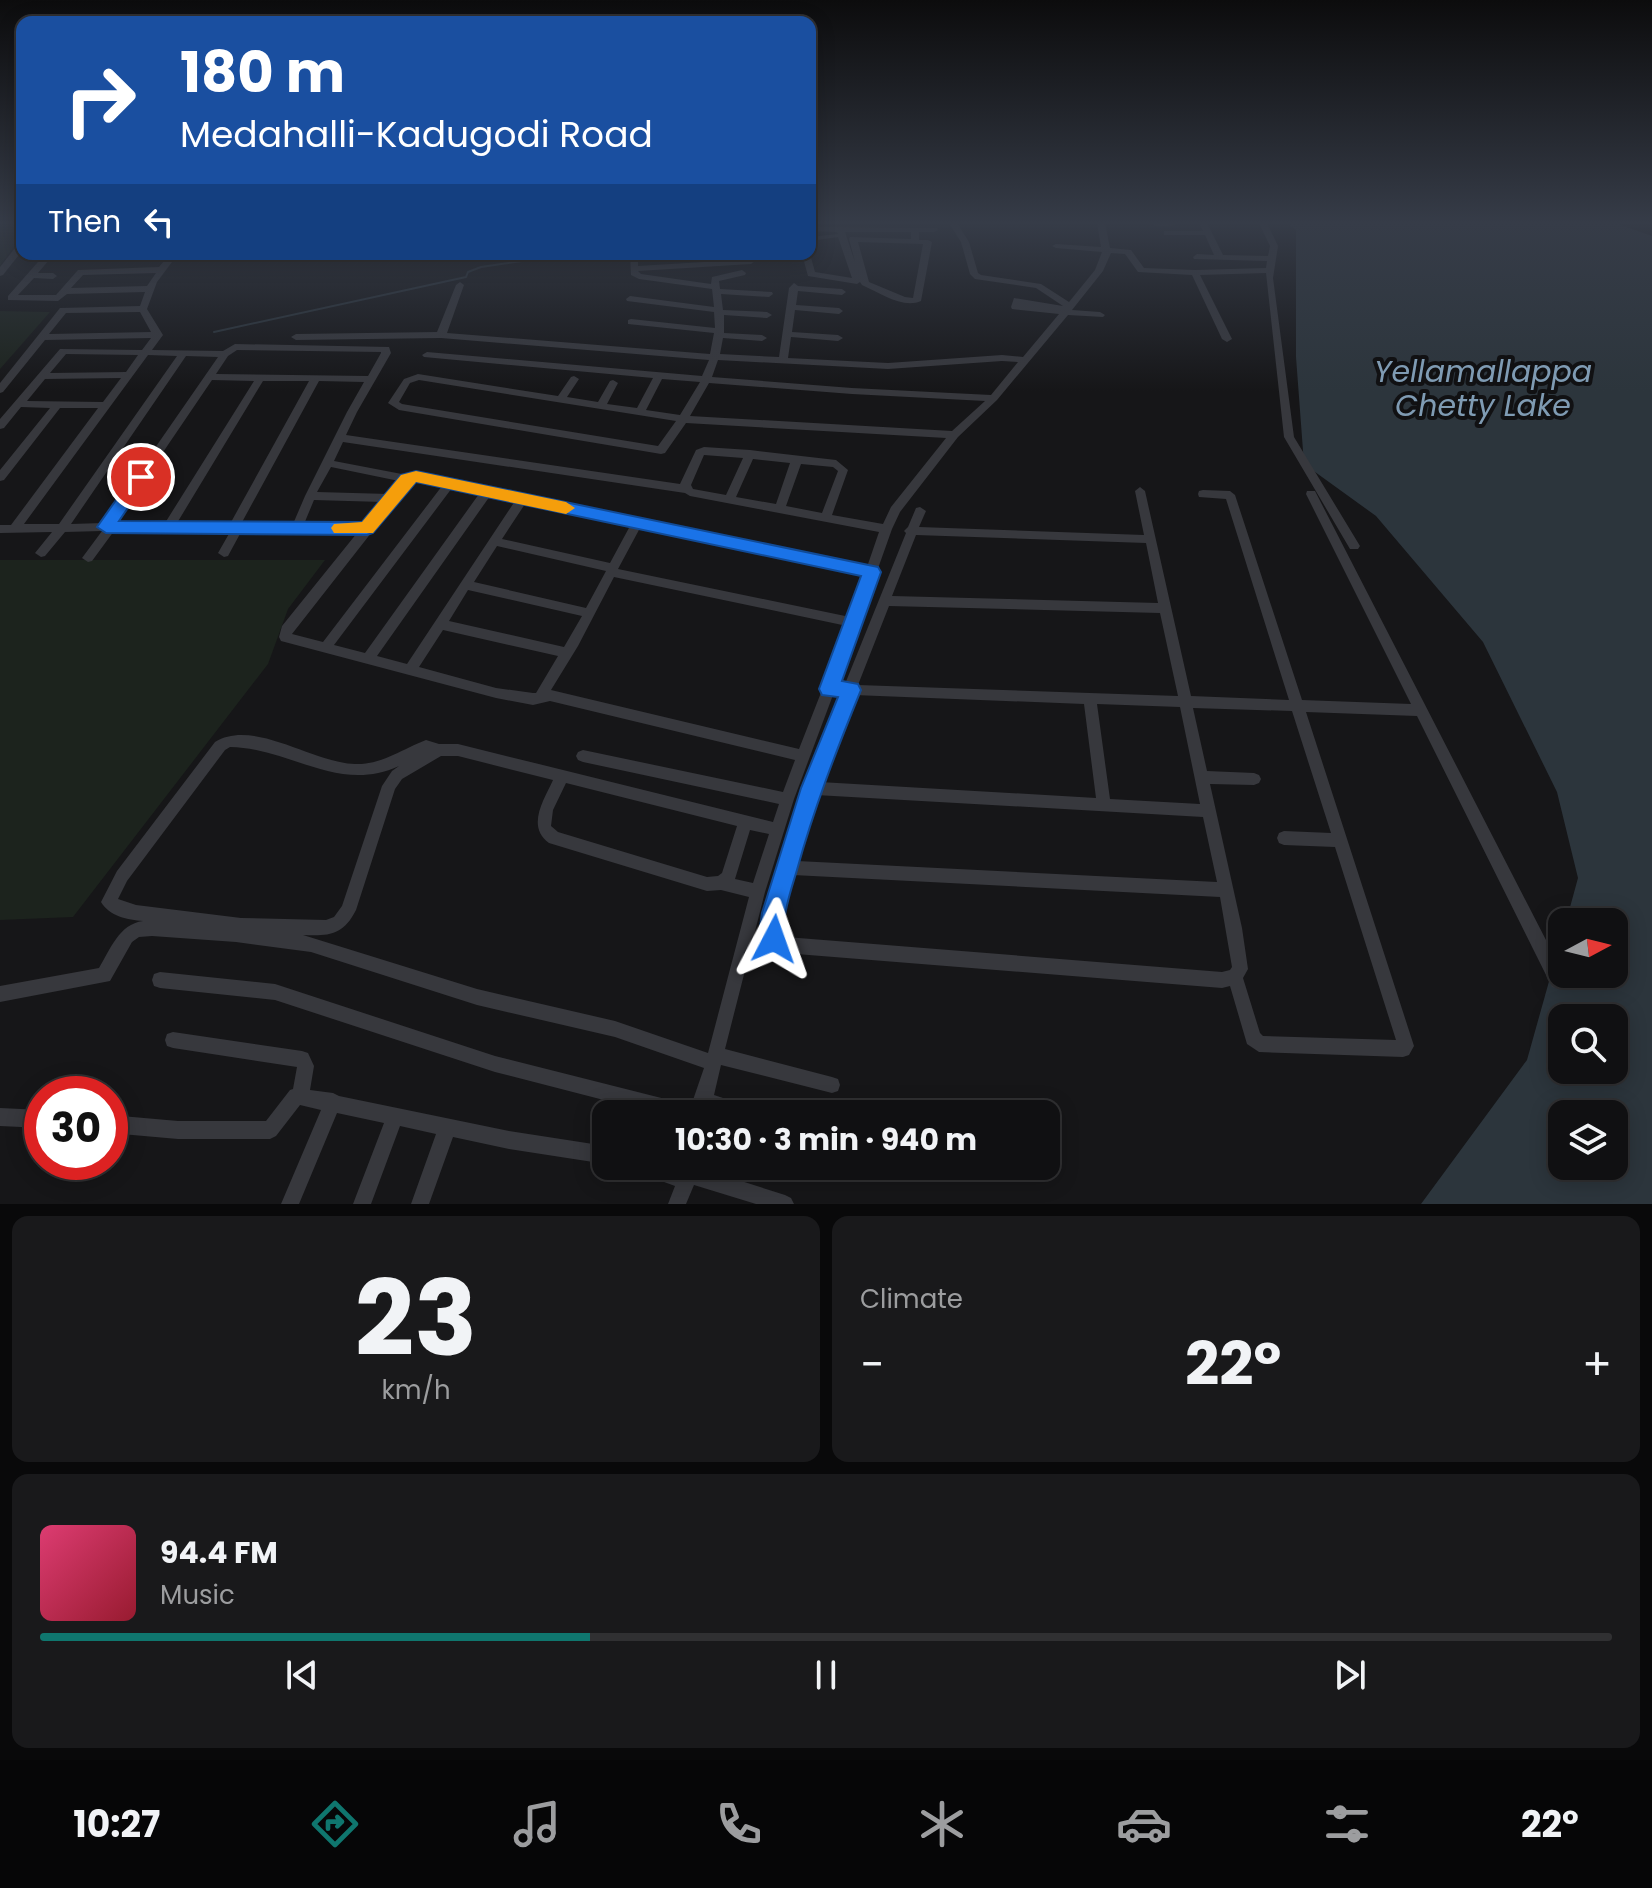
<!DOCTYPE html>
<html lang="en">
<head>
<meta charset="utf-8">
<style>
	:root { --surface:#101012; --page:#19191b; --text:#f1f3f6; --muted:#9c9d9f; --line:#303032; --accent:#0f766e }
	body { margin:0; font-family:Poppins,sans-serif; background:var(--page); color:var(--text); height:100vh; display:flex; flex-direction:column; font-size:30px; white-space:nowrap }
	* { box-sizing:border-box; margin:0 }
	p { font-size:26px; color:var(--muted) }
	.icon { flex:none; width:44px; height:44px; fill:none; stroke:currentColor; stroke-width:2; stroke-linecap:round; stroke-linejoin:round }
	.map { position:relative; height:1204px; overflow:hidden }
	.panel { display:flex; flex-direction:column; gap:12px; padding:12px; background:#09090a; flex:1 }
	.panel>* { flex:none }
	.top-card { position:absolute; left:16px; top:16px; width:800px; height:244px; border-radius:16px; box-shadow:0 4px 20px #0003,0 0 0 2px var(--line); background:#1a4fa0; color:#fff; overflow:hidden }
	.needle { width:52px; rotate:83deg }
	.fabs { position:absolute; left:1548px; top:908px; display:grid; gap:16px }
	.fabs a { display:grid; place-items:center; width:80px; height:80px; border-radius:16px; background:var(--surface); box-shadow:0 4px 20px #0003,0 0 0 2px var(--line); font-size:40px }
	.speed { position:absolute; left:24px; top:1076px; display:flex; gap:16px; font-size:40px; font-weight:700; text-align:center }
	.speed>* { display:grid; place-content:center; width:104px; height:104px; border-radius:50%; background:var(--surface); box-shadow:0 4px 20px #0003,0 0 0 2px var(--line); line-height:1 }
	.speed .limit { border:12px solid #d22; background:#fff; color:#111 }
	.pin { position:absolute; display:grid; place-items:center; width:68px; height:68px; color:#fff; margin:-34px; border:4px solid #fff; border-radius:50%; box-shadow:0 2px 8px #0007 }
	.me { position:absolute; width:88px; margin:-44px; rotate:4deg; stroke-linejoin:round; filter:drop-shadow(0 0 6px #0008) }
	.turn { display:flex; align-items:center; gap:28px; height:168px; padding:0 32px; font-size:36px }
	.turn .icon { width:104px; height:104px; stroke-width:2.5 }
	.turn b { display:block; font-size:56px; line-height:68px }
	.then { display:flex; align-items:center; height:76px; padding:0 32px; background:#0003; gap:16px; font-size:30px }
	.big { font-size:60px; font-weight:700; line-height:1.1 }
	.panel .widget { flex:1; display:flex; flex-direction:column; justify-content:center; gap:12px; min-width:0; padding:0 28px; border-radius:16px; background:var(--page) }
	.panel .dial { align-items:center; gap:0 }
	.dial b { font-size:104px; line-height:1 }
	.song { display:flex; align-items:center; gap:24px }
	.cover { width:96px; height:96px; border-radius:12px; background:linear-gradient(135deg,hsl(340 70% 55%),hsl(350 70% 35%)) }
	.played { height:8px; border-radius:4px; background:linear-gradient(90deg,var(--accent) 35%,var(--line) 35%) }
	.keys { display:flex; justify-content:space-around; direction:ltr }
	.heat { display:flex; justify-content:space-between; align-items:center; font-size:44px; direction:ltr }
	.panel .tiles { flex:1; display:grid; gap:12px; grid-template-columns:1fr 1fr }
	.widget:last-child { grid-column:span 2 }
	.trip { position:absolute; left:592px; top:1100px; width:468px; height:80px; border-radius:16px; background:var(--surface); box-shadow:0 4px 20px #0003,0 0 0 2px var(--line); font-weight:700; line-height:80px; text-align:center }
	.tabs { display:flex; height:128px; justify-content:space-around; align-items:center; background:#060607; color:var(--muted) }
	.tabs .icon { width:56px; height:56px }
	.tabs .on { color:var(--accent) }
	.tabs b { font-size:36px; color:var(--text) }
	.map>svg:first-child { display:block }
	.green { fill:#1c231d }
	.water { fill:#2c353c; fill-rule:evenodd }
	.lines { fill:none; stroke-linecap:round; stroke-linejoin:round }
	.stream { stroke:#2c353c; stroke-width:2 }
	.minor { fill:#37383d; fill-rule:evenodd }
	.route { fill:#1a73e8; stroke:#114b97; stroke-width:2 }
	.slow { fill:#f59e0b }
	.labels { text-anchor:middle; stroke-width:8; stroke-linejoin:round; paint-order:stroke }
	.water-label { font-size:30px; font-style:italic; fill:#7f9bb3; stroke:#111113 }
</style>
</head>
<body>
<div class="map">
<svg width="1652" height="1204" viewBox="0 0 1652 1204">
	<rect width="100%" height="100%" fill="#161618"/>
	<!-- green -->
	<g class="green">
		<polygon points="0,223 22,223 22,235 0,266"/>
		<polygon points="0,311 50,312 0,369"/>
		<polygon points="0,560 325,560 288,609 268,664 73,917 0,920"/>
	</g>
	<!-- water -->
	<path class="water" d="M1287,223H1615L1652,236V1204H1421L1527,1060L1562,935V974H1614V922H1566L1578,878L1557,792L1483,642L1376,516L1304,464L1296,357V230ZM1562,1018H1614V1070H1562ZM1562,1114H1614V1166H1562Z"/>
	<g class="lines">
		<!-- stream -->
		<polyline class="stream" points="214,332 466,277 468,272 481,267 570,254"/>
		<!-- minor -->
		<g class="minor">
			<path d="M949,223H957L969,242L978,273L981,275L1041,284L1069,302L1095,270L1102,252L1056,248L1052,246L1056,244L1101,247L1097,223H1105L1110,248L1131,250L1144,268L1195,270L1266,268L1267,261L1194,259L1193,257L1197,254L1214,255L1205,235H1164V231H1203L1199,223H1207L1223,255L1268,256L1270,246L1259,223H1267L1278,246L1273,278L1294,437L1360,546L1358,549H1350L1284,437L1266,273L1200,275L1232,339L1227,342L1222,339L1192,275L1138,272L1125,254L1111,253L1103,271L1072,310L1100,312L1105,315L1103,317L1068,315L997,400L958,437L900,512L892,529L837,684H845L906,533L904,531L908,527L916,508L920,507L926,511L919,527L1144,535L1135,491L1140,487L1145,491L1191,696L1289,700L1226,499L1199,497L1198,494L1199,491L1203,490L1230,491L1235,495L1302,700L1411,704L1306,494L1307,491H1315L1564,975L1566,981L1564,987L1558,989L1552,987L1417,716L1306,712L1414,1046L1409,1055L1403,1057L1259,1052L1247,1044L1230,986L1222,988L784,953L769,944L763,927L779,868L804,788L841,695H833L794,799L765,892L725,1049L832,1077L838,1079L840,1085L838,1091L832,1093L721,1065L714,1095L753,1108L756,1114H719L709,1111V1114H658L495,1072L275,1000L160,988L154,986L152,980L154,974L160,972L275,984L495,1056L693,1106V1100L704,1068L615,1037L477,1005L311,952L236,942L152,936L139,937L132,942L110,981L0,1002V986L99,968C110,950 119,924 143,921C128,920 109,916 101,902L117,871L215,742C253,718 313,763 355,764C382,765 402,749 426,740L439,744H458L773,822L779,804L583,762L578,760L576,756L578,752L583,750L783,792L795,760L550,701L533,705L496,698L281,641L279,637L282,626L357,533L241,532L228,556L224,557L218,553L230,532L114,531L92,561L88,562L82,558L102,531L65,532L45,556L41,557L35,553L52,532L0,533V525H11L98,408H60L4,480L0,481V470L50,408L21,407L4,428L0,429V419L60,349L142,350L151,338L45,340L3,392L0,393V383L60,308L140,306L145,292L67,294L58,301L8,300V296L45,254H54L38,273H53L57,276L53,279L34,278L18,295H56L78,270L159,267L170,254H178L157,282L147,309L163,335L152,350L223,351L235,344L389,347L391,353L357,412L346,435L680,484L696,450L704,447L750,450L836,460L848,470L832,515L883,524L891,507L946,438L686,423L665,453L661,454L399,410L388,403L404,379L418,374L558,396L571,377L574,376L579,379L567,397L598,402L610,381L613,380L618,383L607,404L637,408L653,378L424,357L422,355L427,352L702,376L709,360L441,338L296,340L291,337L296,334L437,332L456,285L460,282L464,285L447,333L710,354L714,333L628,324V320L631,319L715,328L714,312L627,301L626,299L630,296L714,307L712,289L639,279L631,275L630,254H638V266L754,259L755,261L751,264L638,271L641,274L711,284L712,277L742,270L746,273L745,275L719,281L720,289L772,292L773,294L769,297L721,294L723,310L767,312L772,315L767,318L724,315V333L762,335L767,338L762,341L723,338L720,354L779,357L789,288L794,283L798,286L842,289L846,292L842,295L798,291L796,305L839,308L843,311L839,314L795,310L792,332L838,335L843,338L838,341L791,337L788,358L888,363L1002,355L1023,357L1059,314L1012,309L1011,307L1014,298L1063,306L1036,288L975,279L970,274L961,242ZM156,273L147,286L71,288L83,275ZM140,312L151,332L49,334L66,313ZM237,350L381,352V353L368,376L216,374L228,356ZM66,354L138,355L126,372L50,373ZM148,355L177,356L59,524H24ZM186,356L218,357L103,523L71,524ZM718,360L888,369L1002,361L1018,362L991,395L852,388L712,377ZM121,378L103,402L27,401L45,379ZM662,379L700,382L680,415L646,410ZM212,380L254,381L165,523H115ZM419,380L676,421L658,446L402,404L399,402L410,383ZM263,381H309L230,524L177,523ZM319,381L364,382L347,412L305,496L293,524H241ZM709,383L852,394L985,401L952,431L690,416ZM343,442L685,493L690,496L879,532L867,567L416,473L407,475L334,461ZM704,455L743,458L726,495L693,489L691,485ZM753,459L790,463L776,504L736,497ZM801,464L833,467L838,471L822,513L786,506ZM331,467L399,481L389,494L317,492ZM416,481L442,486L323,642L292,634L411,482ZM452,488L479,494L365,653L334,645ZM490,496L515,501L407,664L377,656ZM314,500L383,502L364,525L304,524ZM525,504L630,526L610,563L502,539ZM640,528L865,575L850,617L618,569ZM916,535L1146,543L1158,603L892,596ZM497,546L606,571L586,608L474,582ZM614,577L847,626L799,749L551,690L578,646ZM468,590L582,616L564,647L449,621ZM889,606L1160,613L1178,696L858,685ZM443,630L558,656L536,693H533L496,688L419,667ZM854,695L1084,704L1096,798L820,782ZM1097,704L1180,707L1200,804L1110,799ZM1193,708L1292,711L1331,833L1284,831L1279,833L1277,838L1279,843L1284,845L1335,847L1396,1040L1263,1036L1260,1033L1243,978L1248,969L1242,928L1210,784L1254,785L1259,783L1261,779L1259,775L1254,773L1207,771ZM230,747C291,748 338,794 399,766L392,771L382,786L342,906L334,917L326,920L241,918L136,905L118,899L127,881L225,750ZM441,756H458L553,780C544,800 526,826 549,843L707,891L721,890L749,897L708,1053L615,1021L477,989L303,935C328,936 343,936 356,910L395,789L402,779ZM566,783L737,826L722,873L718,876L707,877L558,832L551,826L553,810ZM816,795L1203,817L1217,882L797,861ZM750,830L769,834L753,883L735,879ZM793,875L1220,897L1232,967L1230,970L1222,972L786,937L781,934L779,927Z"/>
			<path d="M1147,223H1179C1172,227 1154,227 1147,223Z"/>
			<path d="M810,227L937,228L938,230L934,232H919V240H928L932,242L921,301C903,309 880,293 862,285L860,282L857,284L808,276L802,254H810L815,272L852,278L838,237L810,241V237L838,234L837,232L810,231ZM845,232H911V239L850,237L849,239L855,262ZM858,242L923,244L913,298L905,297L869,282Z"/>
			<polygon points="19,243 22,243 22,251 3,275 0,276 0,267"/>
			<polygon points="532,254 540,254 540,257 533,259"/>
			<polygon points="173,1032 302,1051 308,1053 314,1066 310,1090 333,1093 339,1096 509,1131 606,1146 606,1164 509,1149 453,1137 429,1204 411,1204 436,1134 400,1126 371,1204 353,1204 384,1123 337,1113 299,1204 281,1204 321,1110 300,1105 276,1136 270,1139 178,1139 110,1133 110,1115 178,1121 266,1121 290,1090 293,1089 297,1067 173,1048 167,1046 165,1040 167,1034"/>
			<polygon points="0,1108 42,1110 42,1128 0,1126"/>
			<polygon points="634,1166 669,1166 681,1170 684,1166 694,1166 785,1195 791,1198 794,1204 756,1204 694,1185 686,1204 668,1204 675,1186 637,1172"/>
		</g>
	</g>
	<!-- sky -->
	<linearGradient id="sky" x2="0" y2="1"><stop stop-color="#0c0c0d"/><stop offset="0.57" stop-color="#363c48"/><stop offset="1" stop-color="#363c48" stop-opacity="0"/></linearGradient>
	<rect width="1652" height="391" fill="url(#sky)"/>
	<!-- route -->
	<path class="route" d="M416,471L878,567L881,572L842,681L858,684L861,690C837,749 814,808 797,870C792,887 785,906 784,924C783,933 786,938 783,948L774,951L766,948L760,927L762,913L801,788L838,697L822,695L819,689L861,576L416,482L373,533L367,535L106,533L97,527L135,473L141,472L149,477L119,521L362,522L401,475Z"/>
	<!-- slow -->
	<polygon class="slow" points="416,471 566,502 575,508 566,514 416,482 373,533 334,533 331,528 334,524 362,522 401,475"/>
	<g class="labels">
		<!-- water labels -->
		<g class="water-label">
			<text x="1483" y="382">Yellamallappa<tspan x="1483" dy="34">Chetty Lake</tspan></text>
		</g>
	</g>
</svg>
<div class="fabs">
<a><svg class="needle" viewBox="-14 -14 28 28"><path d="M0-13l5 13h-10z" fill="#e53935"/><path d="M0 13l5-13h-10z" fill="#9c9d9f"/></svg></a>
<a><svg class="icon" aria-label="search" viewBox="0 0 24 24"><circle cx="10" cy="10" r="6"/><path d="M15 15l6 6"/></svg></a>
<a><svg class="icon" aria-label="layers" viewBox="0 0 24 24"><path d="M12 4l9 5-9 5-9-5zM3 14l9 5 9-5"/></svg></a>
</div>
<div class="speed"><div class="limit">30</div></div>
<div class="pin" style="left:141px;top:477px;background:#d93025"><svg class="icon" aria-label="arrive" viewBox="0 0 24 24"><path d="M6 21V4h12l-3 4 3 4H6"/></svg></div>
<svg class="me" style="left:774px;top:939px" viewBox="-20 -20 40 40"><path d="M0-17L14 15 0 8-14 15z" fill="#1a73e8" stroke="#fff" stroke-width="4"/></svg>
<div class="trip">10:30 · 3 min · 940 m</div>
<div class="top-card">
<div class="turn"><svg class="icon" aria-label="right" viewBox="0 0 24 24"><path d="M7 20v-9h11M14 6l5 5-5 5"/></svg><div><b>180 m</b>Medahalli-Kadugodi Road</div></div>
<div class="then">Then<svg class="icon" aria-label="left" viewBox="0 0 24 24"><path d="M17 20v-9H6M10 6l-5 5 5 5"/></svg></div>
</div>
</div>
<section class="panel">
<div class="tiles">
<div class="widget dial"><b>23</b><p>km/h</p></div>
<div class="widget"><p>Climate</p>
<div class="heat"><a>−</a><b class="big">22°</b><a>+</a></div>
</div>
<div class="widget">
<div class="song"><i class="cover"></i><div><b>94.4 FM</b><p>Music</p></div></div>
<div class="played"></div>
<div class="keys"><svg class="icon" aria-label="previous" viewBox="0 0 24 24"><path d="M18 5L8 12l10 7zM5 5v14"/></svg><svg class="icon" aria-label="pause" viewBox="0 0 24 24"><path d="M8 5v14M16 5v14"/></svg><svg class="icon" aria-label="next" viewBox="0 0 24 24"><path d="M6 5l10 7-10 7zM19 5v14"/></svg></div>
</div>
</div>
</section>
<nav class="tabs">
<b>10:27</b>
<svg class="icon on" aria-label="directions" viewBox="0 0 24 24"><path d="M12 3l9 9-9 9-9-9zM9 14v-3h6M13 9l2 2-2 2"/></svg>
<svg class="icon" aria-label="music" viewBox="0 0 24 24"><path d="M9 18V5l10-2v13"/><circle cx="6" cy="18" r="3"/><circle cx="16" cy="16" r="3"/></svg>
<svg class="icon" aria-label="phone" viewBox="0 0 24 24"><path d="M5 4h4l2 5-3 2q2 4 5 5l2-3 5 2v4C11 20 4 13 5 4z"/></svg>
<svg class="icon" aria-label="climate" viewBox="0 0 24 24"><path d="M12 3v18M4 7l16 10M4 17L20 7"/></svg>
<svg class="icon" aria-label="car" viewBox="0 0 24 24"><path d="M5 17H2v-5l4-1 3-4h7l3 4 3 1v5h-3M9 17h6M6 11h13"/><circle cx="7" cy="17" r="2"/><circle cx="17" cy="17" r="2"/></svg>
<svg class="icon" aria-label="filters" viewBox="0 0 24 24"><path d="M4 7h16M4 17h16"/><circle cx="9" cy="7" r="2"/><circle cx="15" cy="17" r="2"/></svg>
<b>22°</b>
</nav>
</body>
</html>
